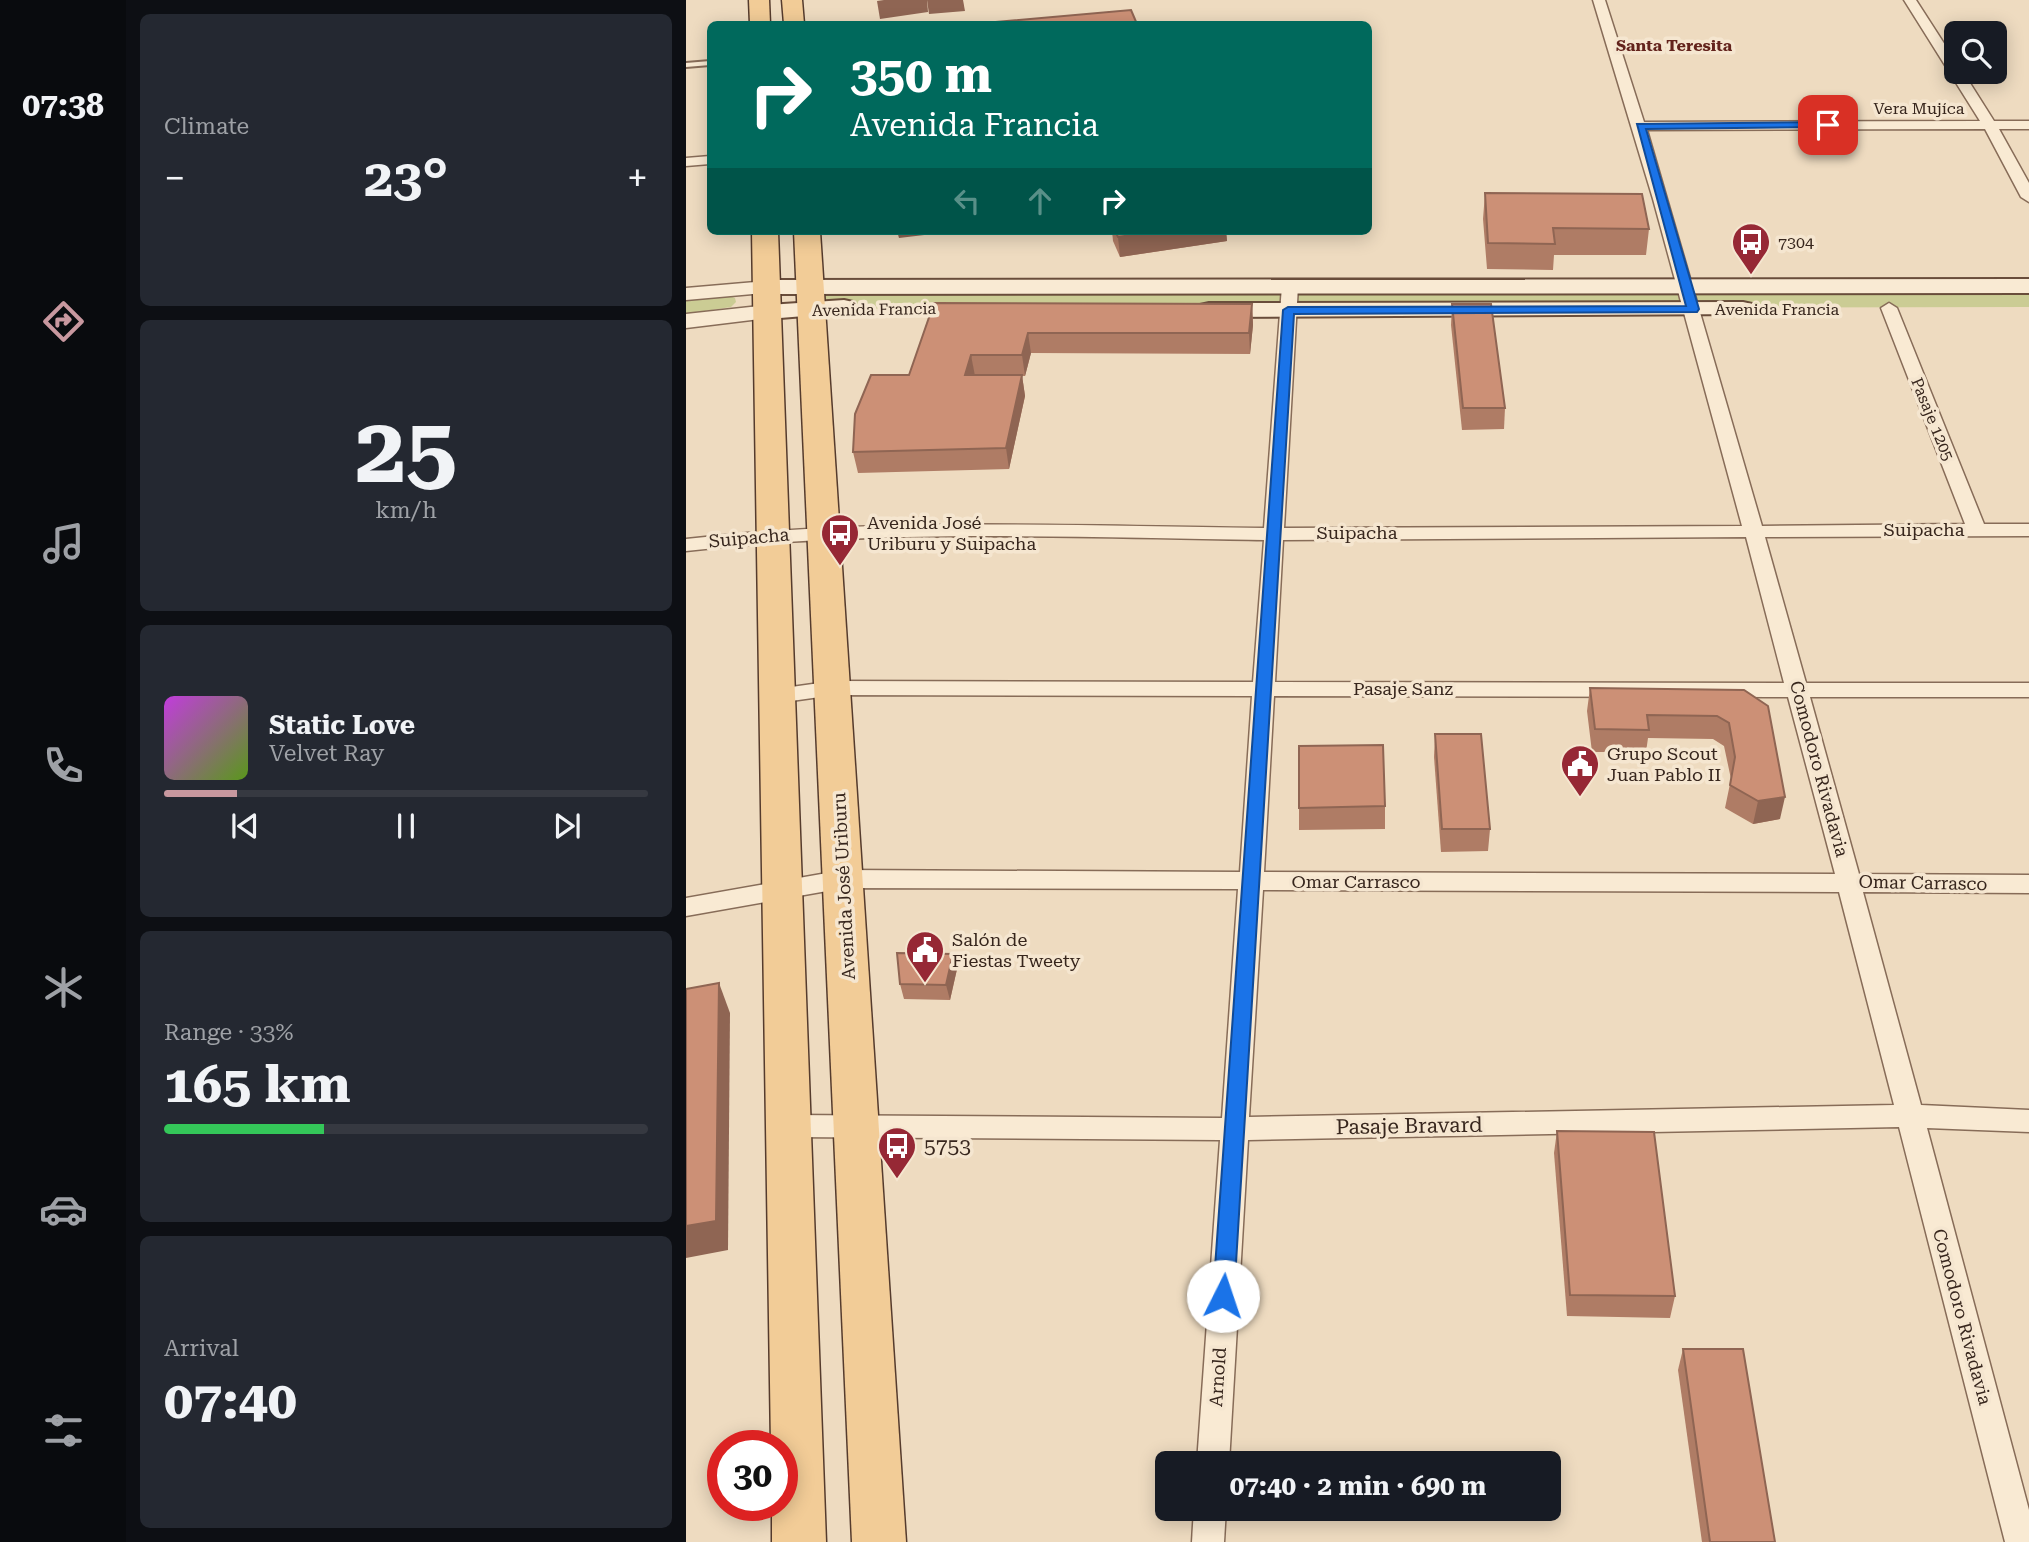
<!DOCTYPE html>
<html lang="en">
<head>
<meta charset="utf-8">
<style>
	:root { --surface:#171b24; --page:#242831; --text:#f1f3f6; --muted:#9ea1a6; --line:#363941; --accent:#c8989f }
	body { margin:0; font-family:"Roboto Serif",serif; background:var(--page); color:var(--text); height:100vh; display:flex; flex-direction:column; font-size:26px; white-space:nowrap }
	* { box-sizing:border-box; margin:0 }
	p { font-size:23px; color:var(--muted) }
	.icon { flex:none; width:38px; height:38px; fill:none; stroke:currentColor; stroke-width:2; stroke-linecap:round; stroke-linejoin:round }
	.map { position:relative; flex:1; overflow:hidden }
	.panel { display:flex; flex-direction:column; gap:14px; padding:14px; background:#0d0f14; width:560px }
	.panel>* { flex:none }
	.guide { position:absolute; left:21px; top:21px; width:665px; height:214px; border-radius:10px; box-shadow:0 4px 18px #0003; background:#00695c; color:#fff; overflow:hidden }
	.buttons { position:absolute; left:1258px; top:21px; display:grid; gap:14px }
	.buttons a { display:grid; place-items:center; width:63px; height:63px; border-radius:10px; background:var(--surface); box-shadow:0 4px 18px #0003; font-size:35px }
	.speed { position:absolute; left:21px; top:1430px; display:flex; gap:14px; font-size:35px; font-weight:700; text-align:center }
	.speed>* { display:grid; place-content:center; width:91px; height:91px; border-radius:50%; background:var(--surface); box-shadow:0 4px 18px #0003; line-height:1 }
	.speed .limit { border:10px solid #d22; background:#fff; color:#111 }
	.pin { position:absolute; display:grid; place-items:center; width:60px; height:60px; color:#fff; margin:-30px; border-radius:14px; box-shadow:0 4px 10px #0006 }
	.me { position:absolute; width:77px; margin:-38px; rotate:4deg; stroke-linejoin:round; filter:drop-shadow(0 0 5px #0008) }
	.turn { display:flex; align-items:center; gap:24px; height:147px; padding:0 28px; font-size:32px }
	.turn .icon { width:91px; height:91px; stroke-width:2.5 }
	.turn b { display:block; font-size:49px; line-height:60px }
	.lanes { display:flex; align-items:center; height:66px; padding:0 28px; background:#0003; justify-content:center; gap:35px; direction:ltr }
	.lanes .off { opacity:.35 }
	.big { font-size:52px; font-weight:700; line-height:1.1 }
	.panel .widget { flex:1; display:flex; flex-direction:column; justify-content:center; gap:10px; min-width:0; padding:0 24px; border-radius:10px; background:var(--page) }
	.panel .dial { align-items:center; gap:0 }
	.dial b { font-size:91px; line-height:1 }
	.song { display:flex; align-items:center; gap:21px }
	.cover { width:84px; height:84px; border-radius:10px; background:linear-gradient(135deg,hsl(290 70% 55%),hsl(90 70% 35%)) }
	.played { height:7px; border-radius:4px; background:linear-gradient(90deg,var(--accent) 15%,var(--line) 15%) }
	.keys { display:flex; justify-content:space-around; direction:ltr }
	.heat { display:flex; justify-content:space-between; align-items:center; font-size:38px; direction:ltr }
	.charge { height:10px; border-radius:5px; background:linear-gradient(90deg,#34c759 33%,var(--line) 0) }
	.trip { position:absolute; left:469px; top:1451px; width:406px; height:70px; border-radius:10px; background:var(--surface); box-shadow:0 4px 18px #0003; font-weight:700; line-height:70px; text-align:center }
	main { display:flex; flex:1; min-height:0 }
	.menu { display:flex; flex-direction:column; width:126px; justify-content:space-around; align-items:center; background:#090b0e; color:var(--muted) }
	.menu .icon { width:49px; height:49px }
	.menu .active { color:var(--accent) }
	.menu b { font-size:32px; color:var(--text) }
	.map>svg:first-child { display:block }
	.green { fill:#cbcc94 }
	.lines { fill:none; stroke-linecap:round; stroke-linejoin:round }
	.service-casing { stroke:#876c58; stroke-width:4 }
	.minor-casing { stroke:#876c58; stroke-width:3 }
	.tertiary-casing { stroke:#876c58; stroke-width:3 }
	.secondary-casing { stroke:#694d3b; stroke-width:4 }
	.primary-casing { stroke:#553b2d; stroke-width:3 }
	.service { fill:#f9ead3; fill-rule:evenodd }
	.minor { fill:#f9ead3; fill-rule:evenodd }
	.tertiary { fill:#f9ead3; fill-rule:evenodd }
	.secondary { fill:#f9ead3; fill-rule:evenodd }
	.primary { fill:#f2cc97; fill-rule:evenodd }
	.wall { fill:#af7c65 }
	.shaded-wall { fill:#8f6553 }
	.building { fill:#cc9076; stroke:#8f6553; stroke-width:2 }
	.route { fill:#1a73e8; stroke:#114b97; stroke-width:2 }
	.labels { text-anchor:middle; stroke-width:7; stroke-linejoin:round; paint-order:stroke }
	.far-neighbourhood-label { font-size:16px; font-weight:bold; fill:#63231c; stroke:#f5e6d0 }
	.far-street-label { font-size:16px; fill:#37261d; stroke:#f5e6d0 }
	.far-poi-label { font-size:16px; fill:#37261d; stroke:#f5e6d0; text-anchor:start }
	.poi-label { font-size:18px; fill:#37261d; stroke:#f5e6d0; text-anchor:start }
	.street-label { font-size:18px; fill:#37261d; stroke:#f5e6d0 }
	.near-street-label { font-size:21px; fill:#37261d; stroke:#f5e6d0 }
	.near-poi-label { font-size:21px; fill:#37261d; stroke:#f5e6d0; text-anchor:start }
</style>
</head>
<body>
<main>
<nav class="menu">
<b>07:38</b>
<svg class="icon active" aria-label="directions" viewBox="0 0 24 24"><path d="M12 3l9 9-9 9-9-9zM9 14v-3h6M13 9l2 2-2 2"/></svg>
<svg class="icon" aria-label="music" viewBox="0 0 24 24"><path d="M9 18V5l10-2v13"/><circle cx="6" cy="18" r="3"/><circle cx="16" cy="16" r="3"/></svg>
<svg class="icon" aria-label="phone" viewBox="0 0 24 24"><path d="M5 4h4l2 5-3 2q2 4 5 5l2-3 5 2v4C11 20 4 13 5 4z"/></svg>
<svg class="icon" aria-label="climate" viewBox="0 0 24 24"><path d="M12 3v18M4 7l16 10M4 17L20 7"/></svg>
<svg class="icon" aria-label="car" viewBox="0 0 24 24"><path d="M5 17H2v-5l4-1 3-4h7l3 4 3 1v5h-3M9 17h6M6 11h13"/><circle cx="7" cy="17" r="2"/><circle cx="17" cy="17" r="2"/></svg>
<svg class="icon" aria-label="filters" viewBox="0 0 24 24"><path d="M4 7h16M4 17h16"/><circle cx="9" cy="7" r="2"/><circle cx="15" cy="17" r="2"/></svg>
</nav>
<section class="panel">
<div class="widget"><p>Climate</p>
<div class="heat"><a>−</a><b class="big">23°</b><a>+</a></div>
</div>
<div class="widget dial"><b>25</b><p>km/h</p></div>
<div class="widget">
<div class="song"><i class="cover"></i><div><b>Static Love</b><p>Velvet Ray</p></div></div>
<div class="played"></div>
<div class="keys"><svg class="icon" aria-label="previous" viewBox="0 0 24 24"><path d="M18 5L8 12l10 7zM5 5v14"/></svg><svg class="icon" aria-label="pause" viewBox="0 0 24 24"><path d="M8 5v14M16 5v14"/></svg><svg class="icon" aria-label="next" viewBox="0 0 24 24"><path d="M6 5l10 7-10 7zM19 5v14"/></svg></div>
</div>
<div class="widget"><p>Range · 33%</p><b class="big">165 km</b><div class="charge"></div></div>
<div class="widget"><p>Arrival</p><b class="big">07:40</b></div>
</section>
<div class="map">
<svg width="1343" height="1542" viewBox="0 0 1343 1542">
	<rect width="100%" height="100%" fill="#eedbc0"/>
	<!-- green -->
	<g class="green">
		<polygon points="125,285 1343,286 1343,307 126,309"/>
		<polygon points="44,296 49,298 50,302 45,307 0,314 0,299"/>
	</g>
	<g class="lines">
		<defs>
			<polygon id="service" points="24,61 24,65 0,67 0,63"/>
			<g id="minor">
				<path d="M907,0H919L958,122L1294,121L1218,0H1230L1270,62V72H1277L1308,121H1343V129H1313L1343,183V202L1335,197L1299,129L961,130L1076,526L1279,524L1195,308L1203,303L1211,308L1298,524H1343V536L1079,537L1120,683H1343V697H1124L1173,874L1343,875V893L1177,892L1235,1105L1343,1110V1132L1241,1128L1343,1510V1542H1319L1213,1127L562,1140L543,1463H511L534,1140L103,1137L93,1134L89,1126L93,1118L103,1115L536,1118L552,889L158,888L0,916V898L158,870L554,872L566,696L148,695L91,703L83,701L80,696L83,691L91,689L148,681L567,682L578,540C384,537 192,529 0,551V539C193,517 385,526 578,528L596,286L598,283H610L612,286L598,528L1056,526L967,199ZM1060,537L1098,683L589,682L597,540ZM588,696L1102,697L1149,874L578,872ZM577,890L1153,892L1208,1105L563,1117Z"/>
				<polygon points="24,156 24,164 0,166 0,158"/>
				<polygon points="508,1508 540,1508 538,1542 506,1542"/>
			</g>
			<g id="tertiary">
				<polygon points="81,281 89,282 92,287 89,292 0,300 0,288"/>
				<polygon points="82,305 90,307 93,312 90,317 0,328 0,314"/>
			</g>
			<g id="secondary">
				<polygon points="1343,279 1343,293 81,294 73,292 69,287 73,282 81,280"/>
				<polygon points="158,300 167,302 170,307 167,312 82,319 73,317 70,312 73,307 82,305"/>
				<polygon points="1057,302 1066,304 1069,309 1066,314 523,317 514,315 511,310 514,305 523,303"/>
			</g>
			<g id="primary">
				<polygon points="63,0 83,0 84,24 64,24"/>
				<polygon points="96,0 116,0 118,24 98,24"/>
				<polygon points="66,231 92,231 140,1542 86,1542 86,1505 96,1505 96,1446 85,1446"/>
				<polygon points="108,231 134,231 220,1542 166,1542"/>
			</g>
		</defs>
		<!-- service casing -->
		<use href="#service" class="service-casing"/>
		<!-- minor casing -->
		<use href="#minor" class="minor-casing"/>
		<!-- tertiary casing -->
		<use href="#tertiary" class="tertiary-casing"/>
		<!-- secondary casing -->
		<use href="#secondary" class="secondary-casing"/>
		<!-- primary casing -->
		<use href="#primary" class="primary-casing"/>
		<!-- service -->
		<use href="#service" class="service"/>
		<!-- minor -->
		<use href="#minor" class="minor"/>
		<!-- tertiary -->
		<use href="#tertiary" class="tertiary"/>
		<!-- secondary -->
		<use href="#secondary" class="secondary"/>
		<!-- primary -->
		<use href="#primary" class="primary"/>
	</g>
	<!-- wall -->
	<g class="wall">
		<polygon points="799,193 963,229 960,255 868,255 867,270 801,269 797,219"/>
		<polygon points="426,231 540,231 541,241 434,257 427,241"/>
		<polygon points="248,303 566,304 567,325 564,354 345,353 339,376 336,376 339,396 323,469 172,473 167,452 223,375"/>
		<polygon points="766,304 819,408 818,429 776,430 765,325"/>
		<polygon points="904,688 1058,690 1094,819 1067,824 1039,808 1045,779 1038,746 1027,739 962,738 960,752 906,752 901,711"/>
		<polygon points="749,734 804,829 802,851 755,852 748,757"/>
		<polygon points="699,806 699,829 613,830 613,808"/>
		<polygon points="267,954 271,969 264,1000 218,999 214,984"/>
		<polygon points="871,1131 989,1296 984,1318 881,1316 868,1153"/>
		<polygon points="997,1349 1089,1542 1016,1542 992,1370"/>
	</g>
	<!-- shaded-wall -->
	<g class="shaded-wall">
		<polygon points="198,0 241,0 242,12 194,19 191,1"/>
		<polygon points="241,0 277,0 279,11 243,14"/>
		<polygon points="211,231 272,231 213,238"/>
		<polygon points="472,231 540,231 541,241 434,257 432,237"/>
		<polygon points="566,304 567,325 564,354 563,333"/>
		<polygon points="342,333 345,353 339,376 336,355"/>
		<polygon points="285,355 289,376 279,375"/>
		<polygon points="336,375 339,396 323,469 320,448"/>
		<polygon points="1099,797 1094,819 1067,824 1072,801"/>
		<polygon points="267,954 271,969 264,1000 260,985"/>
		<polygon points="33,983 44,1013 42,1250 0,1258 0,1226"/>
	</g>
	<!-- building -->
	<g class="building">
		<polygon points="445,10 451,24 287,24"/>
		<polygon points="799,193 956,194 963,229 867,228 869,244 802,243"/>
		<polygon points="429,231 472,231 432,237"/>
		<polygon points="248,303 566,304 563,333 342,333 336,355 285,355 279,375 336,375 320,448 167,452 169,414 185,375 223,375"/>
		<polygon points="766,304 805,304 819,408 777,408"/>
		<polygon points="904,688 1058,690 1082,706 1099,797 1072,801 1044,785 1049,757 1043,723 1031,716 961,715 963,730 909,729"/>
		<polygon points="749,734 795,734 804,829 756,829"/>
		<polygon points="697,745 699,806 613,808 613,746"/>
		<polygon points="211,953 267,954 260,985 214,984"/>
		<polygon points="33,983 30,1221 0,1226 0,989"/>
		<polygon points="871,1131 968,1132 989,1296 884,1295"/>
		<polygon points="997,1349 1057,1349 1089,1542 1024,1542"/>
	</g>
	<!-- route -->
	<polygon class="route" points="1142,122 1146,123 1146,127 960,129 1013,309 1011,312 608,314 548,1296 545,1303 537,1305 530,1303 527,1296 597,310 602,307 1000,306 951,124"/>
	<!-- icons -->
	<defs>
		<symbol id="bus-pin" viewBox="-11 -11 22 30"><path d="M0 17L-7.5 6A9.5 9.5 0 1 1 7.5 6Z" fill="#962835" stroke="#f5e6d0"/><path d="M-5-6H5V4H4V6H2V4H-2V6H-4V4H-5ZM-3.5-4V0h7V-4ZM-3.5 1.2v1.5H-2V1.2ZM2 1.2v1.5H3.5V1.2Z" fill="#fff"/></symbol>
		<symbol id="civic-pin" viewBox="-11 -11 22 30"><path d="M0 17L-7.5 6A9.5 9.5 0 1 1 7.5 6Z" fill="#962835" stroke="#f5e6d0"/><path d="M-.6-6.5H3V-4.5H.6V-3L4-1V1h2V6H-6V1h2V-1L-.6-3ZM-1.2 2.5V6h2.4V2.5Z" fill="#fff"/></symbol>
	</defs>
	<g fill-rule="evenodd">
		<use href="#bus-pin" x="1043" y="220" width="44" height="60"/>
		<use href="#bus-pin" x="132" y="511" width="44" height="60"/>
		<use href="#civic-pin" x="872" y="742" width="44" height="60"/>
		<use href="#civic-pin" x="217" y="928" width="44" height="60"/>
		<use href="#bus-pin" x="189" y="1124" width="44" height="60"/>
	</g>
	<g class="labels">
		<!-- far-neighbourhood labels -->
		<g class="far-neighbourhood-label">
			<text x="988" y="51">Santa Teresita</text>
		</g>
		<!-- far-street labels -->
		<g class="far-street-label">
			<text x="1233" y="114">Vera Mujíca</text>
			<text transform="translate(188 309) rotate(-1)" y="6">Avenida Francia</text>
			<text x="1091" y="315">Avenida Francia</text>
			<text transform="translate(1247 419) rotate(68)" y="6">Pasaje 1205</text>
		</g>
		<!-- far-poi labels -->
		<g class="far-poi-label">
			<text x="1092" y="248">7304</text>
		</g>
		<!-- poi labels -->
		<g class="poi-label">
			<text x="181" y="529">Avenida José<tspan x="181" dy="21">Uriburu y Suipacha</tspan></text>
			<text x="921" y="760">Grupo Scout<tspan x="921" dy="21">Juan Pablo II</tspan></text>
			<text x="266" y="946">Salón de<tspan x="266" dy="21">Fiestas Tweety</tspan></text>
		</g>
		<!-- street labels -->
		<g class="street-label">
			<text x="1238" y="536">Suipacha</text>
			<text x="671" y="539">Suipacha</text>
			<text transform="translate(63 538) rotate(-5)" y="6">Suipacha</text>
			<text x="717" y="695">Pasaje Sanz</text>
			<text transform="translate(1133 769) rotate(75)" y="6">Comodoro Rivadavia</text>
			<text x="670" y="888">Omar Carrasco</text>
			<text transform="translate(1237 883) rotate(1)" y="6">Omar Carrasco</text>
			<text transform="translate(158 886) rotate(-93)" y="6">Avenida José Uriburu</text>
			<text transform="translate(1276 1317) rotate(75)" y="6">Comodoro Rivadavia</text>
			<text transform="translate(532 1377) rotate(-86)" y="6">Arnold</text>
		</g>
		<!-- near-street labels -->
		<g class="near-street-label">
			<text transform="translate(723 1126) rotate(-1)" y="7">Pasaje Bravard</text>
		</g>
		<!-- near-poi labels -->
		<g class="near-poi-label">
			<text x="238" y="1153">5753</text>
		</g>
	</g>
</svg>
<div class="buttons">
<a><svg class="icon" aria-label="search" viewBox="0 0 24 24"><circle cx="10" cy="10" r="6"/><path d="M15 15l6 6"/></svg></a>
</div>
<div class="speed"><div class="limit">30</div></div>
<div class="pin" style="left:1142px;top:125px;background:#d93025"><svg class="icon" aria-label="arrive" viewBox="0 0 24 24"><path d="M6 21V4h12l-3 4 3 4H6"/></svg></div>
<svg class="me" style="left:537px;top:1296px" viewBox="-20 -20 40 40"><circle r="19" fill="#fff"/><path d="M0-13L10 11 0 6-10 11z" fill="#1a73e8"/></svg>
<div class="trip">07:40 · 2 min · 690 m</div>
<div class="guide">
<div class="turn"><svg class="icon" aria-label="right" viewBox="0 0 24 24"><path d="M7 20v-9h11M14 6l5 5-5 5"/></svg><div><b>350 m</b>Avenida Francia</div></div>
<div class="lanes"><svg class="icon off" aria-label="left" viewBox="0 0 24 24"><path d="M17 20v-9H6M10 6l-5 5 5 5"/></svg><svg class="icon off" aria-label="ahead" viewBox="0 0 24 24"><path d="M12 20V5M6 11l6-6 6 6"/></svg><svg class="icon" aria-label="right" viewBox="0 0 24 24"><path d="M7 20v-9h11M14 6l5 5-5 5"/></svg></div>
</div>
</div>
</main>
</body>
</html>
